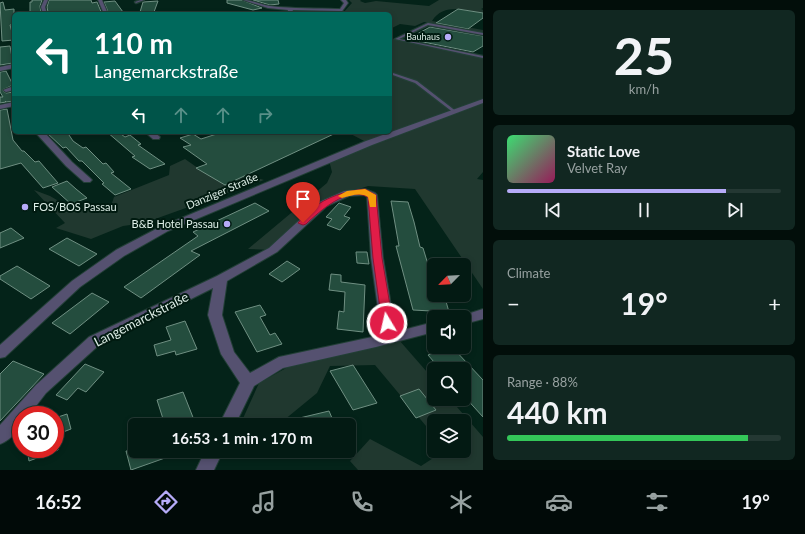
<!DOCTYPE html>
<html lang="en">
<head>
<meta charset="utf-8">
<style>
	:root { --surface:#031a13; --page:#112721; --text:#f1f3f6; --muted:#97a1a0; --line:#243833; --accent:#b6abf8 }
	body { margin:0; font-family:Lato,sans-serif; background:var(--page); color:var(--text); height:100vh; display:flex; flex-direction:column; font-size:15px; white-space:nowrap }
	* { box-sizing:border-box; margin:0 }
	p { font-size:13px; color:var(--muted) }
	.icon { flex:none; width:22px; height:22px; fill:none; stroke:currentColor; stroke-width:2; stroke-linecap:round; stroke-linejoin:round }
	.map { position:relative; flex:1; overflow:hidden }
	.drawer { display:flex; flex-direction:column; gap:10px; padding:10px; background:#020e0a; width:322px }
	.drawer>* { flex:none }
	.top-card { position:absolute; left:12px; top:12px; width:380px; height:122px; border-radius:6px; box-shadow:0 2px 6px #0003,0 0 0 1px var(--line); background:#00695c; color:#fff; overflow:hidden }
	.needle { width:26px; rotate:246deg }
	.buttons { position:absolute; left:427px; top:258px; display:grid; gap:8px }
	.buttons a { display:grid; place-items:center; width:44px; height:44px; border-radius:6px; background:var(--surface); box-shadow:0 2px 6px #0003,0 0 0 1px var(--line); font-size:20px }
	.speed { position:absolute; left:12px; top:406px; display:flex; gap:8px; font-size:20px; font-weight:700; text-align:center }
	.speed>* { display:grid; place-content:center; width:52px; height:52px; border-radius:50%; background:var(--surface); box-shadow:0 2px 6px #0003,0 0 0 1px var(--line); line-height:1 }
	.speed .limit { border:6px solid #d22; background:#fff; color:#111 }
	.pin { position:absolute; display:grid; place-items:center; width:34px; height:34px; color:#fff; margin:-41px -17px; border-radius:50% 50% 50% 0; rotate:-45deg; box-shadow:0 0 4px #0007 }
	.pin .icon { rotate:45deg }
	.me { position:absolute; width:44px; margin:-22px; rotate:351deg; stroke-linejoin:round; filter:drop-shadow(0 0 3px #0008) }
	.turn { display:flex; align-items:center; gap:14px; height:84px; padding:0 16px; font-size:18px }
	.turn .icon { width:52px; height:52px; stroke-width:2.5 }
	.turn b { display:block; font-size:28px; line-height:34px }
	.lanes { display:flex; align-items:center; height:38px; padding:0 16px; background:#0003; justify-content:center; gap:20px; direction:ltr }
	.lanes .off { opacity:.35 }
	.big { font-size:30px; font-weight:700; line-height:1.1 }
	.drawer .tile { flex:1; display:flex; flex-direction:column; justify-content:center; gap:6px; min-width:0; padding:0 14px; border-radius:6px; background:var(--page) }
	.drawer .dial { align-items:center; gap:0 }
	.dial b { font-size:52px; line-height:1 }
	.song { display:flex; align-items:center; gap:12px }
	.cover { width:48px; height:48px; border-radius:6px; background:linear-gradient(135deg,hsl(140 70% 55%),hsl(330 70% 35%)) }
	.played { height:4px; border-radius:2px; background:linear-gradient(90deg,var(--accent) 80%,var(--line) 80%) }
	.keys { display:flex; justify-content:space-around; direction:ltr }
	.heat { display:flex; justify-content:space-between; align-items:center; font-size:22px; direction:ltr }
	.charge { height:6px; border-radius:3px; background:linear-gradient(90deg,#34c759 88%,var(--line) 0) }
	.trip { position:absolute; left:128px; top:418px; width:228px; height:40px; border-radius:6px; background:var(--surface); box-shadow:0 2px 6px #0003,0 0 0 1px var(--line); font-weight:700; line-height:40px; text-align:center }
	.dock { display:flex; height:64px; justify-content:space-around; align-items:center; background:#010a08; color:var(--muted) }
	.dock .icon { width:28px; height:28px }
	.dock .current { color:var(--accent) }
	.dock b { font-size:18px; color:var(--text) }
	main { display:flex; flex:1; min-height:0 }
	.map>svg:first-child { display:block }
	.green { fill:#20382f }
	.building { fill:#244d3e; stroke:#6f8f82 }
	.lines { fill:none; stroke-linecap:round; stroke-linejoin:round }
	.service-casing { stroke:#223f36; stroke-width:2.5 }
	.minor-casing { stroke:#223f36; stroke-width:2 }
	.tertiary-casing { stroke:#223f36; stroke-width:2 }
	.service { fill:#555170; fill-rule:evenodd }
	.minor { fill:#555170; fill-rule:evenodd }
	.tertiary { fill:#555170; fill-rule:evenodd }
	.route { fill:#e11d48; stroke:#92132f }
	.slow { fill:#f59e0b }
	.poi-dot { fill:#b6abf8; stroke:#001a10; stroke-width:1.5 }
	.labels { text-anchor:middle; stroke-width:4; stroke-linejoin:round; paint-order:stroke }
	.far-poi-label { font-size:9px; fill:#ddeee7; stroke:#001a10; text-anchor:end }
	.street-label { font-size:11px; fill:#ddeee7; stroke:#001a10 }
	.poi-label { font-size:11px; fill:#ddeee7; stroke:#001a10; text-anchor:start }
	.near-street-label { font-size:13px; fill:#ddeee7; stroke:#001a10 }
</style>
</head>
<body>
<main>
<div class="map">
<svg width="483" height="470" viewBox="0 0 483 470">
	<rect width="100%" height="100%" fill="#042319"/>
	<!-- green -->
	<g class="green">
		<path d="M349,0H361L360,1L365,3L376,1L429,6L439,0H483V8L481,9L483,10V13C466,10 443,3 432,21L483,30V33L424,22L415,26L400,24L390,29V14H342L352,3Z"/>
		<polygon points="390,38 483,57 483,172 477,179 483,180 483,289 415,189 368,186 347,193 323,204 273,250 248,249 327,183 332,172 329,160 368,143 347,132 390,132"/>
		<polygon points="185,159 205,173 229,184 248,175 264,180 144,223 123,226 91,239 56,228 65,223 34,190 50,196 76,211 112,203 114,197 169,175 170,166"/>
		<polygon points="399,340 434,380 434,399 450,399 483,437 483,470 358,470 350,461 370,439 421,466 444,451 464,451 464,421 434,421 434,430 426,426 375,365 330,366 317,393 278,425 240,425 259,383 288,367"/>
	</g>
	<!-- building -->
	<g class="building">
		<polygon points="32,0 42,0 40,6 41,13 30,13 30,2 32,2"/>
		<polygon points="49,0 91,0 92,3 97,2 102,14 57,14 56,12 48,12 47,7"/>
		<polygon points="227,0 242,0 262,8 253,10 227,3"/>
		<polygon points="253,0 278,0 279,4 270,5"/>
		<polygon points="115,1 123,12 119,12 120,14 109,14 104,2"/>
		<polygon points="158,1 154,12 140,12 143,2"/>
		<polygon points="3,2 5,10 14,9 14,24 10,25 14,40 2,41 0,3"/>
		<polygon points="458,9 483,13 483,18 468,29 436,23"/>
		<polygon points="430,27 483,36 483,46 473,52 408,39"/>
		<polygon points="10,46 13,63 0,65 0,47"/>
		<polygon points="6,71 13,85 2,90 6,93 14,92 14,101 6,102 5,101 6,102 0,103 0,97 3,97 0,92 0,72"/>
		<polygon points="7,109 13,140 22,151 24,151 35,162 39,161 58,183 43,188 21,163 0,169 0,110"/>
		<polygon points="46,132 67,132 73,141 83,148 86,147 103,164 106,163 114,172 111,173 131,189 115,195 102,184 104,183 82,161 79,161 66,147 63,148"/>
		<polygon points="107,132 118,132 125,137 130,135 141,144 138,145 165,164 150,169 132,157 135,156"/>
		<polygon points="223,132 338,132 225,185 196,168 207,164 183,147 191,145 180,138 193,134 201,139"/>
		<polygon points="67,181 76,189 87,198 71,204 52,187"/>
		<polygon points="391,201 408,202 414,222 420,247 423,248 430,271 434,271 434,297 445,298 449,312 413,310 396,246 399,246"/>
		<polygon points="255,203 269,211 191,251 200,255 141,298 124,287 198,236 193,232"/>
		<polygon points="339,203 351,207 344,216 350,218 340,230 327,225 332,219 326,217"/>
		<polygon points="11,228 24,238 0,248 0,233"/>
		<polygon points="67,238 97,254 79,266 49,249"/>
		<polygon points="356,252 367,252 369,264 357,263"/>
		<polygon points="287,261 300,269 282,282 269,274"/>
		<polygon points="17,266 50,286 31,299 0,279 0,276"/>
		<polygon points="331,274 341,275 341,282 365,285 363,332 337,329 339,311 344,312 345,292 329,290"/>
		<polygon points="92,293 109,302 70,334 52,323"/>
		<polygon points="260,305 266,315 260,317 270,335 275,333 282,344 257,352 235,312"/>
		<polygon points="185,321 197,349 176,355 175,351 157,356 154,345 171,340 166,327"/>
		<polygon points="452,347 483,380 483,417 464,396 464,369 440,369 428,355"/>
		<polygon points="13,361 44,374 0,421 0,374"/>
		<polygon points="85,364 104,372 86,392 78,388 67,400 56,395"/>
		<polygon points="353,365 377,403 353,410 330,371"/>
		<polygon points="419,389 436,410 416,418 400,396"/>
		<polygon points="183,392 196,425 165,425 157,400"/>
		<polygon points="329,411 335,425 287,425 287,421"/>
		<polygon points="67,414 71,429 55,435 55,418"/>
		<polygon points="27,449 58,449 58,450 29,461"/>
		<polygon points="126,451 182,451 182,452 131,470"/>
	</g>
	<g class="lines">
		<defs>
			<g id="service">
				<polygon points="141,0 144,0 136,3 135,2"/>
				<polygon points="428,23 483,33 483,35 428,25 399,39 483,56 483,58 395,39"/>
				<polygon points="390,72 417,81 457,112 454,113 415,83 390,74"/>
			</g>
			<g id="minor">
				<polygon points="44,0 48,0 45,7 47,14 43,14 41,7"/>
				<polygon points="98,0 102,0 108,14 104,14"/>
				<path d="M243,0C253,0 261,5 270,6C293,9 317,8 340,9L344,3L341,0H346L348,3L340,14H336L338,11L293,10L291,14H287L288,10L268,8Z"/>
				<polygon points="14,64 14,68 0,71 0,67"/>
				<polygon points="14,86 14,90 6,92 3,90"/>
				<polygon points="14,102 14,106 0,109 0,105"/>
				<polygon points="35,132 44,132 72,162 90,178 92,180 90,182 84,182 66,166"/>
				<polygon points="145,132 154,132 160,137 159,139 153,139"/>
				<path d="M365,189L375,193L377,195L383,258L394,323L399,331L434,322V332L376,347L283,368L254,386L235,425H219L240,383L221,354L208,315L213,288L99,345L46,393L29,415H21C21,427 12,440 0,444V425L36,385L89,337L217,276L269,248L319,202L344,191ZM364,195L367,197L371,258L380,323L386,334L279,357L250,373L234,352L222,315L227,281L277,252L327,206L349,196Z"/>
				<polygon points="483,309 483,319 464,324 464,317 458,317"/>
				<polygon points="205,451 223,451 214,470 196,470"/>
			</g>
			<polygon id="tertiary" points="483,99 483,103 372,145 168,231 124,256 80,287 5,357 0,358 0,345 72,281 116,250 160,227 366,141"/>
		</defs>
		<!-- service casing -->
		<use href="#service" class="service-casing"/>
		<!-- minor casing -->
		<use href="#minor" class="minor-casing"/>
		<!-- tertiary casing -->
		<use href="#tertiary" class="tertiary-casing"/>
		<!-- service -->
		<use href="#service" class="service"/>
		<!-- minor -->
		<use href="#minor" class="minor"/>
		<!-- tertiary -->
		<use href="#tertiary" class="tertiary"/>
	</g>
	<!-- route -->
	<path class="route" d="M365,189L376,195L382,258L393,323L391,326H383L382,323L373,258L368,197C347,186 320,211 306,224L303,225L298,223C315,201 338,192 365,189Z"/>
	<!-- slow -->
	<path class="slow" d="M365,189L376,195V207H370L368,197C360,192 351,196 342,198L338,196L347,191Z"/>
	<!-- markers -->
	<g class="poi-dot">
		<circle cx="448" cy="37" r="4"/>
		<circle cx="25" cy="207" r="4"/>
		<circle cx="227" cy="224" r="4"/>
	</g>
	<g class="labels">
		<!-- far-poi labels -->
		<g class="far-poi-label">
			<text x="440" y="40">Bauhaus</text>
		</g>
		<!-- street labels -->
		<g class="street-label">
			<text transform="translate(222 191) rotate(-23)" y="4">Danziger Straße</text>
		</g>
		<!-- poi labels -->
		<g class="poi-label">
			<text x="33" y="211">FOS/BOS Passau</text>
			<text x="219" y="228" text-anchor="end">B&amp;B Hotel Passau</text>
		</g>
		<!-- near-street labels -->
		<g class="near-street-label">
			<text transform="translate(141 319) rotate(-27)" y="5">Langemarckstraße</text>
		</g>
	</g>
</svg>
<div class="buttons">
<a><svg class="needle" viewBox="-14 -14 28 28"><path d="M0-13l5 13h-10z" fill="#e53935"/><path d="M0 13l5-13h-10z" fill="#97a1a0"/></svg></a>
<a><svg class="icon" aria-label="sound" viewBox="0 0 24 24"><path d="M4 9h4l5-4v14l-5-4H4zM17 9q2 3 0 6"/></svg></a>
<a><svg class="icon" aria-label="search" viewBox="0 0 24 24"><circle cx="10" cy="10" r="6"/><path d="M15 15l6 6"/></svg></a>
<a><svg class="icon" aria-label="layers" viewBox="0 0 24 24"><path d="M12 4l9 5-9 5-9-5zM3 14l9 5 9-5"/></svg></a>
</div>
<div class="speed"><div class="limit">30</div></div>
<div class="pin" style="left:303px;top:223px;background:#d93025"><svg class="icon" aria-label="arrive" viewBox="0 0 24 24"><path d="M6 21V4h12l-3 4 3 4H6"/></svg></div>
<svg class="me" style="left:387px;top:323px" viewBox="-20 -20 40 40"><circle r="17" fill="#e11d48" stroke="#fff" stroke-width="3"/><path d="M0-11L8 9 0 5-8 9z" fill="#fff"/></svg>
<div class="trip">16:53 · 1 min · 170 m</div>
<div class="top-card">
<div class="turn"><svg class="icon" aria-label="left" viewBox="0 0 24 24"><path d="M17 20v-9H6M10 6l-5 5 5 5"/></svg><div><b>110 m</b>Langemarckstraße</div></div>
<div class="lanes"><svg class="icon" aria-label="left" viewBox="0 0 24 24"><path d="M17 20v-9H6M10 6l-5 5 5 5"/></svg><svg class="icon off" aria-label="ahead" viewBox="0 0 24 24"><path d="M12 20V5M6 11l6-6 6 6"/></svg><svg class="icon off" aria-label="ahead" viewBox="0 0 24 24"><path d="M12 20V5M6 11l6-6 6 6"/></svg><svg class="icon off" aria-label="right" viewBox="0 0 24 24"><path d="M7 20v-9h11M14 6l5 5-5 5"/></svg></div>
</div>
</div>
<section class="drawer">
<div class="tile dial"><b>25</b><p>km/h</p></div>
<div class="tile">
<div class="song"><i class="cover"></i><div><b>Static Love</b><p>Velvet Ray</p></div></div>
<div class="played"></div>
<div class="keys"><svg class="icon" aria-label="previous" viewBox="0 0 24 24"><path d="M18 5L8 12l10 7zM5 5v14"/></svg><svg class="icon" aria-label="pause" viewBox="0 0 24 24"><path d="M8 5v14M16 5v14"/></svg><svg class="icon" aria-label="next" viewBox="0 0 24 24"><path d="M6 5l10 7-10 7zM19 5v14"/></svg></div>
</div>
<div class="tile"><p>Climate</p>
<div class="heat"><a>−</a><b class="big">19°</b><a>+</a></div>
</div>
<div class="tile"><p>Range · 88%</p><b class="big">440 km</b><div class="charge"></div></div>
</section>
</main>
<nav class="dock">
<b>16:52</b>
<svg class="icon current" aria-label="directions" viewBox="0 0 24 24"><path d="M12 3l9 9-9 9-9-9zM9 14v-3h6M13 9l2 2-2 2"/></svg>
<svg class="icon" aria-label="music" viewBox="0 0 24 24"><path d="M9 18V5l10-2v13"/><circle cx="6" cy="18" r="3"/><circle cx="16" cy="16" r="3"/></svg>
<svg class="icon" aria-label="phone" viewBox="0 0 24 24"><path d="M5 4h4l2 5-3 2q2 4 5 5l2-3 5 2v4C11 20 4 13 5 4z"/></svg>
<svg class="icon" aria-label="climate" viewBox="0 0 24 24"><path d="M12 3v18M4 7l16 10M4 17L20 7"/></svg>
<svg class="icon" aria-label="car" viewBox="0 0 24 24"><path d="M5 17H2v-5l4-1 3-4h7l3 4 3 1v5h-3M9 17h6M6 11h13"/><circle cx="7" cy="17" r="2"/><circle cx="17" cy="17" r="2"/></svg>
<svg class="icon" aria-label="filters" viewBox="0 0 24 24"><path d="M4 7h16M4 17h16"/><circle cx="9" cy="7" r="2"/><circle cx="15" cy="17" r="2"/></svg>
<b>19°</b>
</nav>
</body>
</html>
